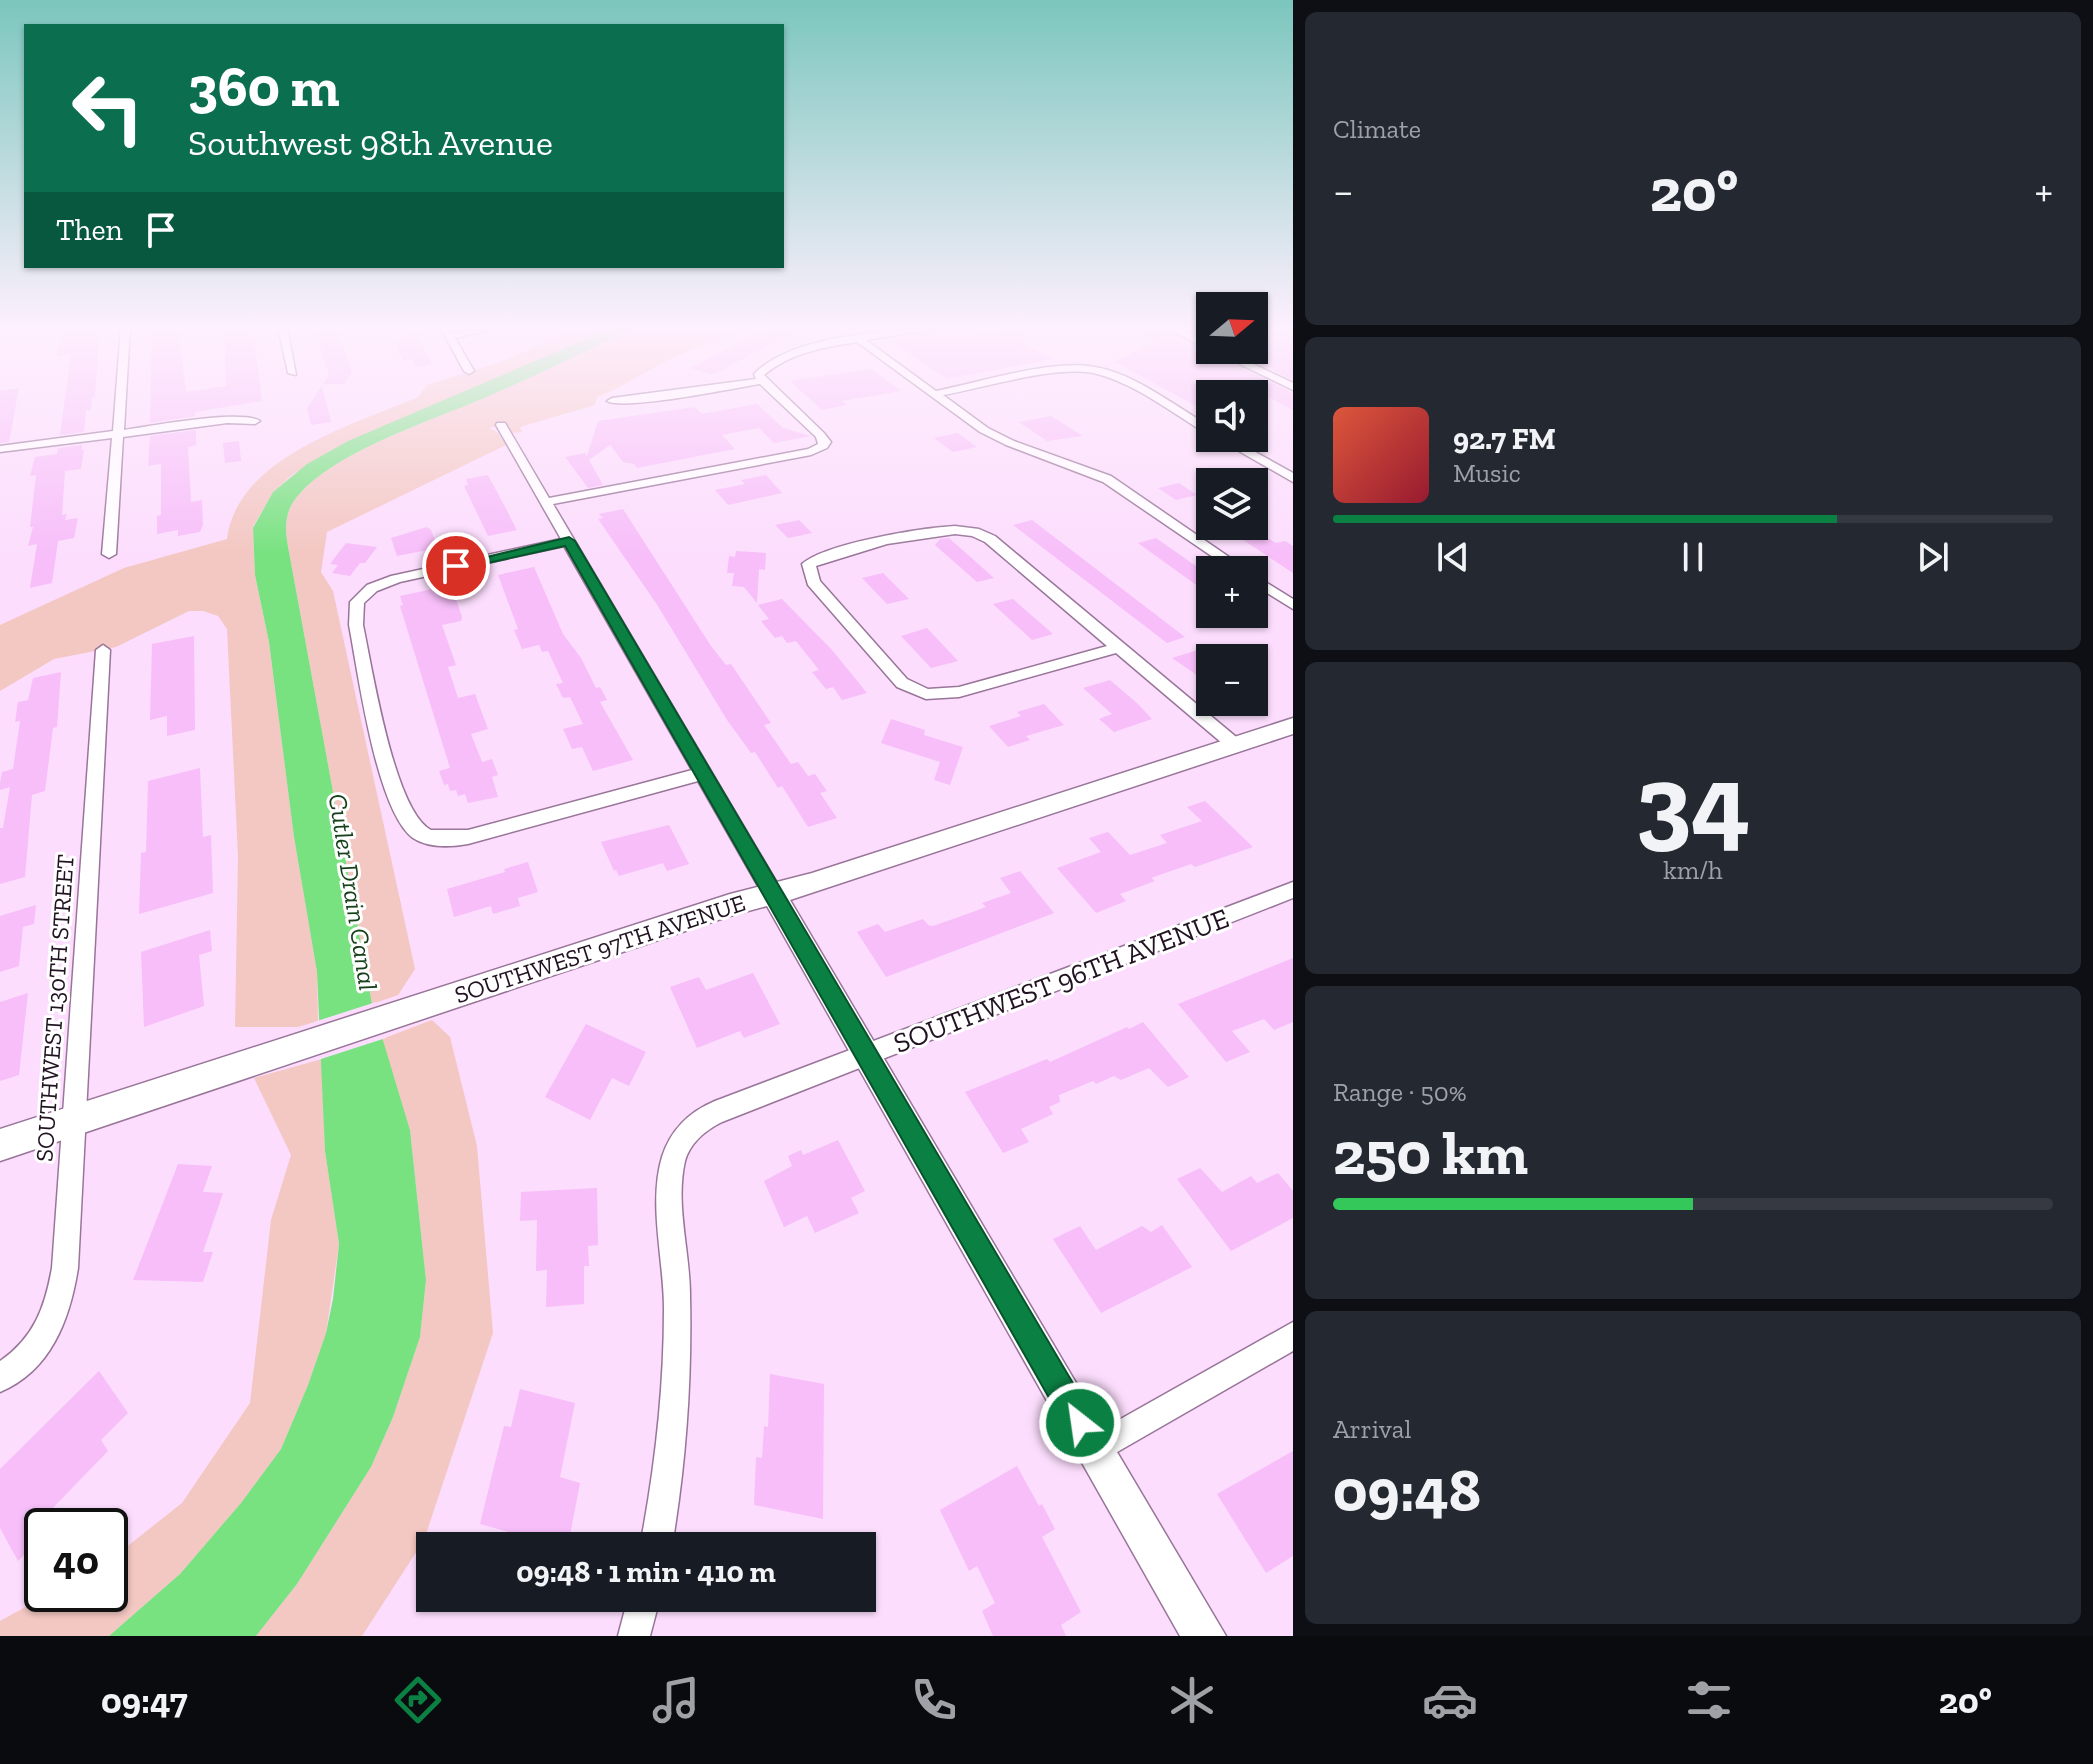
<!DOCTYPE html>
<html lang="en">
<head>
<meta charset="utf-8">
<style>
	:root { --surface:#171b24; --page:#242831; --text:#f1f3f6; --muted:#9ea1a6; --line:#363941; --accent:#0b8043 }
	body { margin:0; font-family:"Zilla Slab",serif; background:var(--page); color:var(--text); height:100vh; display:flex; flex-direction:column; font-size:30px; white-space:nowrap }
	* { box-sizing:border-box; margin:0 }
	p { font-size:26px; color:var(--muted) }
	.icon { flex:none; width:44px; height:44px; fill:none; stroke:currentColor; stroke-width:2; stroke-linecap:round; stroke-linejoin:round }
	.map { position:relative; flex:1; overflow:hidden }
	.side { display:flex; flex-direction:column; gap:12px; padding:12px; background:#0d0f14; width:800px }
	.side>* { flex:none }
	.top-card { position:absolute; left:24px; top:24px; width:760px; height:244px; border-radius:0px; box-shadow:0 2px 6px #0004; background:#0b6e4f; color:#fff; overflow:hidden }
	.needle { width:52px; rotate:71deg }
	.tools { position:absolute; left:1196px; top:292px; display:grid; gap:16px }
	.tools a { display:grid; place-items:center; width:72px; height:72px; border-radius:0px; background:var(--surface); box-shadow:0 2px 6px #0004; font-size:40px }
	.speed { position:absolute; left:24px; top:1508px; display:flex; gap:16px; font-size:40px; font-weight:700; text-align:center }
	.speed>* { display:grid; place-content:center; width:104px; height:104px; border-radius:50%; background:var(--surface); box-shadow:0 2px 6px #0004; line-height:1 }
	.speed .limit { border:4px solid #111; border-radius:12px; background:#fff; color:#111 }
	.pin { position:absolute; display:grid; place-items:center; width:68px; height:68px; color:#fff; margin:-34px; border:4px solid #fff; border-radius:50%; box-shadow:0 2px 8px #0007 }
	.me { position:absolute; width:88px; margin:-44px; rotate:330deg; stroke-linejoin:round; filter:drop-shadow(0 0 6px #0008) }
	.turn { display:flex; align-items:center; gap:28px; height:168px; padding:0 32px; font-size:36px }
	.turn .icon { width:104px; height:104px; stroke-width:2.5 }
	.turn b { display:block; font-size:56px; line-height:68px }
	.then { display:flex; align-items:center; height:76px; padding:0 32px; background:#0003; gap:16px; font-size:30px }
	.big { font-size:60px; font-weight:800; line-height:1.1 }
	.side .widget { flex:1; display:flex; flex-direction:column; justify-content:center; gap:12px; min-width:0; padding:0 28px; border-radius:12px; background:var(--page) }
	.side .dial { align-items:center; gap:0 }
	.dial b { font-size:104px; line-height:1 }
	.song { display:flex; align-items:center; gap:24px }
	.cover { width:96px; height:96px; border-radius:12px; background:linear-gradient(135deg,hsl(10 70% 55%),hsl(350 70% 35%)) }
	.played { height:8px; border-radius:4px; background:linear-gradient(90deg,var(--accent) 70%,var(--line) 70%) }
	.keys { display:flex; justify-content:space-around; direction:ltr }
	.heat { display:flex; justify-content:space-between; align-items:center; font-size:44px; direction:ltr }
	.charge { height:12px; border-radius:6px; background:linear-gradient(90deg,#34c759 50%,var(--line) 0) }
	.trip { position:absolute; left:416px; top:1532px; width:460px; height:80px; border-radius:0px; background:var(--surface); box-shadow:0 2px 6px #0004; font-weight:800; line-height:80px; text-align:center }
	.menu { display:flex; height:128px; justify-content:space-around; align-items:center; background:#090b0e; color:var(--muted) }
	.menu .icon { width:56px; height:56px }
	.menu .active { color:var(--accent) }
	.menu b { font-size:36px; color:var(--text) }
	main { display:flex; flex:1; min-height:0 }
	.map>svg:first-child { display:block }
	.green { fill:#f3c7c2 }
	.water { fill:#77e27f }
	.pier { fill:#fcddfd }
	.building { fill:#f7bef9 }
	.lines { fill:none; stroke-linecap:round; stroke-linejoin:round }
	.street-casing { stroke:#987599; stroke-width:3 }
	.secondary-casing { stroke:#987599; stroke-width:3 }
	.street { fill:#fff; fill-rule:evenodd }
	.secondary { fill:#fff; fill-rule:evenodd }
	.route { fill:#0b8043; stroke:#07532c; stroke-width:2 }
	.labels { text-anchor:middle; stroke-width:6; stroke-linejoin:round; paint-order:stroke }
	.street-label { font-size:24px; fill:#211321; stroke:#fff }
	.water-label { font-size:26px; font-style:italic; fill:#17411b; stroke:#fff }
	.near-street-label { font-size:28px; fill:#211321; stroke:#fff }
</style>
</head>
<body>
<main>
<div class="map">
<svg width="1293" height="1636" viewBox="0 0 1293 1636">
	<rect width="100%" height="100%" fill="#fcddfd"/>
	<!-- green -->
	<g class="green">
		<path d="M582,327H614L330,451L292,475L273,492L253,527L255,575L269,642L294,837L317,972L318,1021L298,1027H235L238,856L227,629L218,616L203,611H189L116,647L54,659L0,691V625L124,568L227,539C237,457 353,425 418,397L427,385L495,364Z"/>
		<path d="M635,327H772C733,334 693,347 659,365C638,376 619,389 597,397L595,405L523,426L520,428L522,432L512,433L507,424L489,428L497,432L506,445L327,532L321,572L333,591L415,969L398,995L372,1004L289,552C286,536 283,520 292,504C323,455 431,421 484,398C535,376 585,352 635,327Z"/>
		<polygon points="432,1020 450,1037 477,1146 493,1333 424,1540 362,1636 256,1636 297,1584 371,1467 393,1417 420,1337 426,1280 410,1130 382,1039"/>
		<polygon points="322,1059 325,1151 339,1244 326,1333 308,1385 281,1449 241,1503 180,1574 109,1636 0,1636 0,1621 49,1594 110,1594 110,1560 182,1503 250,1403 271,1220 291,1155 254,1078"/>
	</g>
	<!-- water -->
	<path class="water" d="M635,327C585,352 535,376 484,398C431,421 323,455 292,504C283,520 286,536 289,552L372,1004L410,1130L426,1280L420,1337L393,1417L371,1467L297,1584L256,1636H109L180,1574L241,1503L281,1449L308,1385L326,1333L333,1299L339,1244L325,1151L317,972L294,837L269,642L255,575L253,528L273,492L307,464L348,441L612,328Z"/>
	<!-- pier -->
	<polygon class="pier" points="376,1002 386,1038 318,1060 314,1022"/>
	<!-- building -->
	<g class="building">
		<polygon points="79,327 100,327 95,397 92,397 91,410 86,410 84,432 60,435 71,354 57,356 62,330"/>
		<polygon points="152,327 176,327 176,333 179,333 186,392 226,386 224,328 246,327 250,338 254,338 262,401 195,412 195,416 150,423"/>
		<polygon points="314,327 331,327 333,332 338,331 352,372 344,384 323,384 329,375"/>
		<polygon points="772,327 796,327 798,330 712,375 690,368"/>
		<polygon points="1029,327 1022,342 1052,359 947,379 889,339 934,332 934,340"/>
		<polygon points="1127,327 1162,327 1293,393 1293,410 1262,394 1254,395 1254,390 1210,394 1210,405 1198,407 1115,362 1155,341"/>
		<polygon points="1254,327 1293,327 1293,380 1231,350 1254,350"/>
		<polygon points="417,333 432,364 416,367 412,359 403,360 393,339"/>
		<polygon points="871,369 901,391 842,401 847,405 822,410 790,381"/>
		<polygon points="322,386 331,422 311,425 307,408"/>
		<polygon points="19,388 9,442 0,443 0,391"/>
		<polygon points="757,404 783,428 811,436 774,443 759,428 722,435 735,449 637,468 634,464 623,462 610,445 589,460 603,485 588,488 565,457 585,453 587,456 598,421 695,407 702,414"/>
		<polygon points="1051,416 1083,436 1047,441 1019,422"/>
		<polygon points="196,430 196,445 188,447 191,502 202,500 203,525 200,532 178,536 178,530 157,534 157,516 161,515 161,464 148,466 150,436"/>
		<polygon points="957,433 959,434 977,447 953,452 934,438"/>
		<polygon points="239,441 241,461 225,463 223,443"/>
		<polygon points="82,445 82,450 84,450 81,469 65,471 62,515 67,514 65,520 78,518 74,538 58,541 52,583 30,588 37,544 28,546 33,527 30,527 36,475 30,476 35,457 57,454 58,448"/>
		<polygon points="488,475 504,505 517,530 488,536 464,486 468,485 466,479"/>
		<polygon points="766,475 782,493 728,505 715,490 745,484 741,480"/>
		<polygon points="1179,483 1197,495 1176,500 1158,488"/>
		<polygon points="623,509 711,646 726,665 731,664 771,723 764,725 791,764 798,762 808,776 815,774 827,791 820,793 837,818 808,827 782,786 778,788 755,752 751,753 727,720 656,603 598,519 603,518 599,514"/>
		<polygon points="799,520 812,533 788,538 775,525"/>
		<polygon points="1032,520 1185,637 1167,643 1013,525"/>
		<polygon points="1222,526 1249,526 1276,543 1285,541 1293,546 1293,573"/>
		<polygon points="427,527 431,530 438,548 397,556 391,538"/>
		<polygon points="949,538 994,578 977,582 935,545 940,539"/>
		<polygon points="1156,538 1210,576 1210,595 1138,543"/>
		<polygon points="346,543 377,547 365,563 360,563 350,576 332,573 338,565 330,564"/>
		<polygon points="736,551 766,553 765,570 759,569 757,603 744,587 732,586 734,573 727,573 729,556 735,557"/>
		<polygon points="534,567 563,634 581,658 596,688 600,687 607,700 600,702 633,760 593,771 582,747 572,749 563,729 583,724 570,697 563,698 556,684 563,683 548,651 542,652 539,645 522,649 514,630 518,629 498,575"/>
		<polygon points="883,573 909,599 887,604 862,578"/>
		<polygon points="451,585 462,617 461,621 442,625 456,665 448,667 458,698 475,694 488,729 471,734 482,762 492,759 498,775 492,777 498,797 468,803 465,794 458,796 456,790 450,791 448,784 444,785 439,771 450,768 400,606 403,605 400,596"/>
		<polygon points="782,599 832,650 867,693 842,700 833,687 826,689 812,672 819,670 796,641 787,643 782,636 775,638 761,621 769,619 758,605"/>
		<polygon points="1013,599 1053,634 1032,640 993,604"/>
		<polygon points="927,628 958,661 931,668 901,636"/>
		<polygon points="194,636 195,730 167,736 167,716 150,720 152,644"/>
		<polygon points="1198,650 1210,660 1210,684 1172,658"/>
		<polygon points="61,672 57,727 53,728 45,791 32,795 25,877 0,884 0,828 3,828 10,787 0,790 0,783 2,772 13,769 20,721 15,722 18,702 28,700 33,678"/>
		<polygon points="1110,680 1138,704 1152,719 1114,732 1099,719 1112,714 1083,688"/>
		<polygon points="1044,704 1064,725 1026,736 1030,740 1008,747 989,726 1021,716 1017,712"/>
		<polygon points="891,719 925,730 924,735 963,747 950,785 934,780 940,762 881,743"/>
		<polygon points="200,768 203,837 211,835 213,893 139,914 141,853 146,852 148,781"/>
		<polygon points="1205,801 1253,847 1195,867 1191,864 1151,878 1155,881 1120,894 1126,901 1096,913 1057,868 1101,852 1089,838 1108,832 1130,855 1167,843 1160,835 1202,821 1187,807"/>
		<polygon points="669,825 689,864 667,871 663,863 619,876 616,870 614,871 601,842"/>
		<polygon points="528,862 538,892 518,898 520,906 493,914 491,906 454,917 447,889 505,872 504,869"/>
		<polygon points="1020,871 1054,913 886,977 857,932 878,924 885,932 923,919 928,925 933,926 970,913 986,907 982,903 1011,893 1000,878"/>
		<polygon points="36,905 34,924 23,927 19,966 0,972 0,916"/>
		<polygon points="210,930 212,951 199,955 204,1006 144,1027 141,952"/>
		<polygon points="1293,958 1293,1022 1274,1030 1264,1019 1232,1031 1250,1052 1226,1062 1178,1004"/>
		<polygon points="753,973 780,1024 744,1038 740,1031 697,1048 670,987 699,977 706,990"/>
		<polygon points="28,993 19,1075 0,1081 0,1002"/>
		<polygon points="1143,1022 1189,1077 1168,1087 1149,1068 1121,1080 1114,1076 1096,1084 1093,1081 1059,1095 1060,1102 1049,1107 1053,1114 1021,1129 1029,1142 1003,1153 965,1092 1047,1059 1050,1062 1127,1027 1129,1029"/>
		<polygon points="586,1024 646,1052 629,1086 612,1078 590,1120 545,1097"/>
		<polygon points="838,1140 865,1191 851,1198 859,1213 815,1233 807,1216 784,1227 764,1181 792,1166 788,1156 801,1150 803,1155"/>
		<polygon points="178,1164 212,1166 203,1192 223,1193 203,1252 213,1252 203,1282 133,1280"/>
		<polygon points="1200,1168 1222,1192 1251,1176 1257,1183 1278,1173 1293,1191 1293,1218 1231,1251 1177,1179"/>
		<polygon points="597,1188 598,1245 588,1246 589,1266 584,1266 584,1304 546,1307 547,1270 536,1271 537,1220 520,1221 521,1192"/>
		<polygon points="1162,1225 1192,1267 1101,1313 1053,1239 1080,1226 1096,1250 1142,1226 1151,1232"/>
		<polygon points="99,1371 128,1413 101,1440 108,1451 44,1517 49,1526 42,1526 42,1536 18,1561 0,1528 0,1469"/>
		<polygon points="770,1374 824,1384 823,1519 754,1505 756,1457 762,1458 764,1426 768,1427"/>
		<polygon points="520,1389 575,1403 560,1477 580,1483 568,1546 557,1546 480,1524 504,1426 511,1427"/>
		<polygon points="1293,1451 1293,1556 1266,1573 1217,1494"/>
		<polygon points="1017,1466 1039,1506 1042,1504 1055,1529 1042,1537 1081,1612 1061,1625 1066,1636 993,1636 982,1611 995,1603 977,1566 969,1571 940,1510"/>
	</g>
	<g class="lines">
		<defs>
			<g id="street">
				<path d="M121,327H130L124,430C151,426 241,409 260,421L255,424L227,423L123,437L116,554L109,558L102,554L112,438L0,452V446L113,431Z"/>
				<polygon points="278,327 287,327 296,375 288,373"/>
				<polygon points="440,327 449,327 452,333 502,327 455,338 474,371 469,374 464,371"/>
				<path d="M923,327H947L866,340L936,391C980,382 1052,359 1095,367C1136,374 1174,406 1210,426V434L1206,433C1172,413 1136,384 1097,374C1059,364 983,388 943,395L988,428L1014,441L1111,476L1248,570H1232L1103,482L1006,445L980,432L857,342C824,347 790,353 764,375L824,433L831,442L827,448L811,455L553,504L780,888L783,894L780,900L773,902L766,900L698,781L468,844C451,847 428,848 413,838C376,811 358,671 349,625L350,602L367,585L391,576L561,539L496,425L497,423H505L549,498L808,449L818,444L816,437L760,384C734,388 623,411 607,401L612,398L756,379L754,374C790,337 873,333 923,327ZM564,546L692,770L468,830H431C394,811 372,667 363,625L364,603L377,591L400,582Z"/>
				<polygon points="1165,327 1177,327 1210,343 1210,350"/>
				<polygon points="1211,350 1224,350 1293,383 1293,390"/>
				<polygon points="1216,438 1230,438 1293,473 1293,482"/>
				<path d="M955,526L979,529L995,536L1241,741L1243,745L1241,749H1229L1116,653L959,697L926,699L897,687L808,585L802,564C826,543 921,528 955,526ZM955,534L972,536L985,542L1107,646L959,687L928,689L907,679L820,581L816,566L887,544Z"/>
				<polygon points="1254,575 1293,599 1293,609 1254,585"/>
				<path d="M103,645L110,650L78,1268C70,1319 51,1371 0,1392V1361C34,1338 45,1307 52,1268L96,650Z"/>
				<path d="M1293,882V898L722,1122C706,1130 690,1143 685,1161C675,1205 690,1251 690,1295C692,1380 686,1463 672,1546H640C655,1468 664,1389 664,1309C664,1260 648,1204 662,1157C671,1129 689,1112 715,1101Z"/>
				<polygon points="1293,1322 1293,1351 1105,1459 1095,1464 1085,1459 1080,1449 1085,1439"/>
				<polygon points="628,1598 660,1598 650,1636 618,1636"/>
			</g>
			<polygon id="secondary" points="1293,718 1293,734 790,900 1226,1636 1180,1636 767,906 730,916 0,1161 0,1129 730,894 812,873"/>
		</defs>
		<!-- street casing -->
		<use href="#street" class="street-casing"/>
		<!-- secondary casing -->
		<use href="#secondary" class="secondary-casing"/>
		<!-- street -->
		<use href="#street" class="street"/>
		<!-- secondary -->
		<use href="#secondary" class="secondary"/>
	</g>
	<!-- sky -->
	<linearGradient id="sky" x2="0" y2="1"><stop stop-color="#7bc6be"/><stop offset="0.59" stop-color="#fef0fe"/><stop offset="1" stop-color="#fef0fe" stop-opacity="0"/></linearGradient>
	<rect width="1293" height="556" fill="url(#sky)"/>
	<!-- route -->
	<polygon class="route" points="569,537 575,541 1090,1412 1094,1423 1090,1433 1080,1437 1069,1433 565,546 456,570 450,566"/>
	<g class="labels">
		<!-- street labels -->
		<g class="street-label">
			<text transform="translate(600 949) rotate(-18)" y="8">SOUTHWEST 97TH AVENUE</text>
			<text transform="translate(55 1008) rotate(-86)" y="8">SOUTHWEST 130TH STREET</text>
		</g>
		<!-- water labels -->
		<g class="water-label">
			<text transform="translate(353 892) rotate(81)" y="9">Cutler Drain Canal</text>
		</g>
		<!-- near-street labels -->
		<g class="near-street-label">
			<text transform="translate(1061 980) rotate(-21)" y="10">SOUTHWEST 96TH AVENUE</text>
		</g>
	</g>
</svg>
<div class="tools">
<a><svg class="needle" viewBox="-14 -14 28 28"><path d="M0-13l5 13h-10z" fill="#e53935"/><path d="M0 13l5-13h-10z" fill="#9ea1a6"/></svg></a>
<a><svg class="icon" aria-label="sound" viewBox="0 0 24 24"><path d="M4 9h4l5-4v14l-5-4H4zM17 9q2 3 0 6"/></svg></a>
<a><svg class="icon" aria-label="layers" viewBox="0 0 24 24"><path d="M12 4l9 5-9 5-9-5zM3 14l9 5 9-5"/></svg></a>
<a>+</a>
<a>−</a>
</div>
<div class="speed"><div class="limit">40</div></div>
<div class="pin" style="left:456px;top:566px;background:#d93025"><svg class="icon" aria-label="arrive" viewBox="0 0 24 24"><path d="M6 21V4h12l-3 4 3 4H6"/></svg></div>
<svg class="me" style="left:1080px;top:1423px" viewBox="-20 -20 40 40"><circle r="17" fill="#0b8043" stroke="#fff" stroke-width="3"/><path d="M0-11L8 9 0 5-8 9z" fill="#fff"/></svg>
<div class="trip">09:48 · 1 min · 410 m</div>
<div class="top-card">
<div class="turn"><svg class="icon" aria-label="left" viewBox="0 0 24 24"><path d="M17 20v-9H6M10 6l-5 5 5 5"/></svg><div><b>360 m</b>Southwest 98th Avenue</div></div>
<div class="then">Then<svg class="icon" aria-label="arrive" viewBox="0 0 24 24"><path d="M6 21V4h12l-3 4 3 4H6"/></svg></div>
</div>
</div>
<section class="side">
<div class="widget"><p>Climate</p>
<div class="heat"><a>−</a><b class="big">20°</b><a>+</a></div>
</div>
<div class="widget">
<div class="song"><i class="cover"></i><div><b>92.7 FM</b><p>Music</p></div></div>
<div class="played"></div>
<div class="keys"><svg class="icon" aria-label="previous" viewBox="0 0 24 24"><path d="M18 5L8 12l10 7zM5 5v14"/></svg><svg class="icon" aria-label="pause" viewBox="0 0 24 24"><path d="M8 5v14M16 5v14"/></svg><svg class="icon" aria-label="next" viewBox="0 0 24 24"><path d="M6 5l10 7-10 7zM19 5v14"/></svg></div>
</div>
<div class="widget dial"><b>34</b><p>km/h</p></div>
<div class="widget"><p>Range · 50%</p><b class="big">250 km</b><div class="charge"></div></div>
<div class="widget"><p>Arrival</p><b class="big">09:48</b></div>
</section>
</main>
<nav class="menu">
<b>09:47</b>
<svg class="icon active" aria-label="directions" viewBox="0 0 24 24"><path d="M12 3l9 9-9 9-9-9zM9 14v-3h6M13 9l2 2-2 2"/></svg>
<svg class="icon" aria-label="music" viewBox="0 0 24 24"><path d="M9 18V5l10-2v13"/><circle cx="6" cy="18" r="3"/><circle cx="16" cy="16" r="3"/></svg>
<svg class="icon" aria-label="phone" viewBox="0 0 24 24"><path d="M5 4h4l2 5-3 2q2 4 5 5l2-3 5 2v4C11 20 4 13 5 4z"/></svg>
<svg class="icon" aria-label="climate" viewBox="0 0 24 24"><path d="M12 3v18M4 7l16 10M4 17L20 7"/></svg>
<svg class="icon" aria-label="car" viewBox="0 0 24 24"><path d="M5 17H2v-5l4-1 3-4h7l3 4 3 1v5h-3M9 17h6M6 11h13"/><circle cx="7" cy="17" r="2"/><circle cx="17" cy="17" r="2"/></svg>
<svg class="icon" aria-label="filters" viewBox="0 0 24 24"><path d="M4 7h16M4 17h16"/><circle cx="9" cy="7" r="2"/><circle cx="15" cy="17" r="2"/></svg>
<b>20°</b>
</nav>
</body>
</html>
